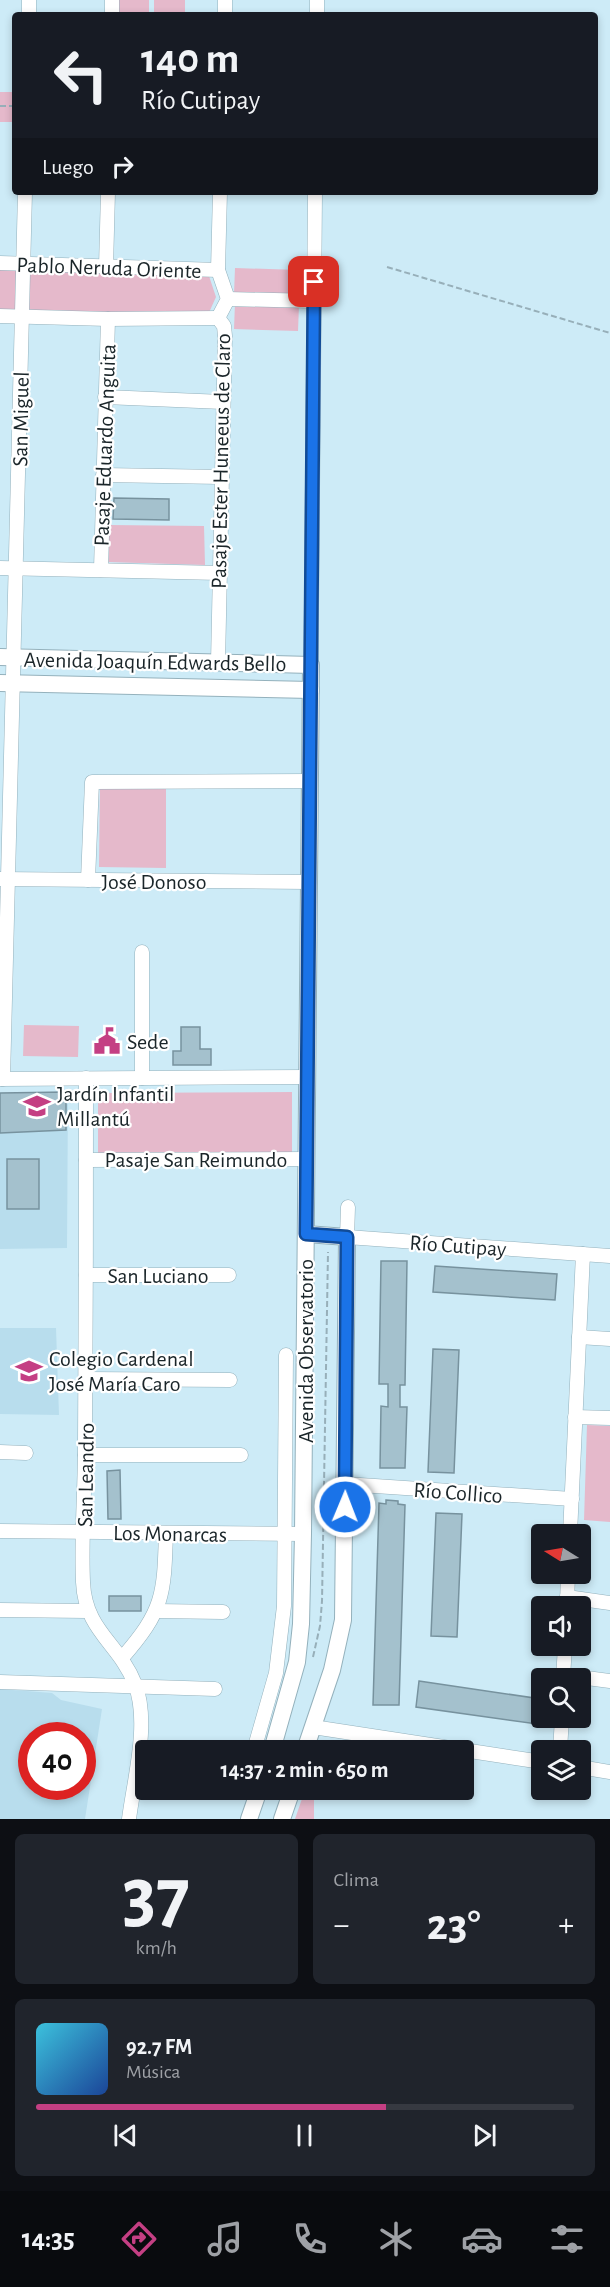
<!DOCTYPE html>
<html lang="es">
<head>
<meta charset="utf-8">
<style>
	:root { --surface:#171b24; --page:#20242c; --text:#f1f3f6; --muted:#9ea1a6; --line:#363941; --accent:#c43f83 }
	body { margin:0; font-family:"Alegreya Sans",sans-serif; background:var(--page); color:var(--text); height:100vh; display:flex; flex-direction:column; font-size:22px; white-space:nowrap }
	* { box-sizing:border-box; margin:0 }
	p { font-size:20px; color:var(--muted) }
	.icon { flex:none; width:33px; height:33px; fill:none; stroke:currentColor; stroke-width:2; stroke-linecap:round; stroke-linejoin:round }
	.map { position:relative; height:1819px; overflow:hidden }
	.details { display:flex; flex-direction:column; gap:15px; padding:15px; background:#0d0f14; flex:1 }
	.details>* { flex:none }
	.guide { position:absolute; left:12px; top:12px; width:586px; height:183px; border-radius:6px; box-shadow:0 3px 9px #0003; background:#171b24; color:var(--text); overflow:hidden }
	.needle { width:39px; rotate:281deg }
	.controls { position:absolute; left:531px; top:1524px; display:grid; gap:12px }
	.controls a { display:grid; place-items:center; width:60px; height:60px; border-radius:6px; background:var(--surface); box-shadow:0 3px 9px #0003; font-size:30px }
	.speed { position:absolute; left:18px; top:1722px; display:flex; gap:12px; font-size:30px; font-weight:700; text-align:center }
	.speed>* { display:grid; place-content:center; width:78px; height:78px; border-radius:50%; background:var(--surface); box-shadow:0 3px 9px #0003; line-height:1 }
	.speed .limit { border:9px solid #d22; background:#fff; color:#111 }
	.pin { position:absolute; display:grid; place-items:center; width:51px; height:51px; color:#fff; margin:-26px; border-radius:12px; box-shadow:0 3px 9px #0006 }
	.me { position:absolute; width:66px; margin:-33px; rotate:1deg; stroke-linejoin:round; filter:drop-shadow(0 0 4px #0008) }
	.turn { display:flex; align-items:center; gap:21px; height:126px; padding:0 30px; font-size:27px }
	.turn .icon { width:78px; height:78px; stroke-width:2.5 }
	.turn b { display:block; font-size:42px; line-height:51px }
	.then { display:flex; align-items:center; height:57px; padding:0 30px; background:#0003; gap:12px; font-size:22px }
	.big { font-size:45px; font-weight:700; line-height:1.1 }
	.details .widget { flex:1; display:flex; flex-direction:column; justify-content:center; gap:9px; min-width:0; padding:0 21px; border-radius:9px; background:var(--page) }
	.details .dial { align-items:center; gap:0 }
	.dial b { font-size:78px; line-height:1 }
	.song { display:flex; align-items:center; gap:18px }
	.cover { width:72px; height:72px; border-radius:9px; background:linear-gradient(135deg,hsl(190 70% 55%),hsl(220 70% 35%)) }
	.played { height:6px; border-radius:3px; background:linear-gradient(90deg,var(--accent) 65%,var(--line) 65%) }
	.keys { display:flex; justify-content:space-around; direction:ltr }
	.heat { display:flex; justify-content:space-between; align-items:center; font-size:33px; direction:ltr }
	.details .tiles { flex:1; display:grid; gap:15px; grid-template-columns:1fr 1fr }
	.widget:last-child { grid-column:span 2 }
	.trip { position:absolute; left:135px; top:1740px; width:339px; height:60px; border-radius:6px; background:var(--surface); box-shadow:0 3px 9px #0003; font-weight:700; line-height:60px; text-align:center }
	.tab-bar { display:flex; height:96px; justify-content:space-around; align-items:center; background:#090b0e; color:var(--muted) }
	.tab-bar .icon { width:42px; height:42px }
	.tab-bar .on { color:var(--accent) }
	.tab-bar b { font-size:27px; color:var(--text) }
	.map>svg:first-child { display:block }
	.built { fill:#b8dded; fill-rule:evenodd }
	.green { fill:#e5b9cb }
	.building { fill:#a4c1cd; stroke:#77929e; stroke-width:1.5 }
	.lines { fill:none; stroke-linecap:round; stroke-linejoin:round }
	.minor-casing { stroke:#94b1bc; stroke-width:15 }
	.tertiary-casing { stroke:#94b1bc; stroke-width:18 }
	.path { stroke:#97afb9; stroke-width:2; stroke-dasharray:6 3; stroke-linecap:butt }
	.minor { stroke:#fff; stroke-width:14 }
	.tertiary { stroke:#fff; stroke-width:16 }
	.route-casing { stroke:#114b97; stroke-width:15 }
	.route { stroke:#1a73e8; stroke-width:10 }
	.labels { text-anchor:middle; stroke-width:4.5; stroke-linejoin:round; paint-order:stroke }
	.street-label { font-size:22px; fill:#1a2529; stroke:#fff }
	.poi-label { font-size:22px; fill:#1a2529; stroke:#fff; text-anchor:start }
</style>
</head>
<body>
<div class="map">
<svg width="610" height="1819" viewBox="0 0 610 1819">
	<rect width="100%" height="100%" fill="#cdebf7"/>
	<!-- built -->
	<g class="built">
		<polygon points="68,1092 67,1248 0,1249 0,1093"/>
		<polygon points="0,1328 56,1328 59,1415 0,1414"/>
		<path d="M0,1689L52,1693L61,1700L102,1709L85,1819H0ZM32,1736H82V1786H32Z"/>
	</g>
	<!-- green -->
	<g class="green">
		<rect x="119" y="0" width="30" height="15"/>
		<rect x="154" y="0" width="31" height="15"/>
		<polygon points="0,92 13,92 12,122 0,122"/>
		<polygon points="235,268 299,270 298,296 234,294"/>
		<polygon points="0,269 208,273 216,297 207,317 0,309"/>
		<polygon points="235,303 299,305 298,331 234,329"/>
		<polygon points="109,525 204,526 205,565 107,562"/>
		<polygon points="100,787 166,787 166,868 99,867"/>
		<polygon points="24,1025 79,1026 78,1057 23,1056"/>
		<polygon points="292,1092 292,1153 98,1154 98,1093"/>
		<polygon points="587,1425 610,1426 610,1522 584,1520"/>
		<polygon points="305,1790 314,1790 314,1819 295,1819"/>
	</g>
	<!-- building -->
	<g class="building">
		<polygon points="114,498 169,499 169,520 113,519"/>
		<polygon points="181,1027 200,1027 200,1049 211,1049 211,1065 173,1065 173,1051 181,1051"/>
		<polygon points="66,1092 66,1130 0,1133 0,1093"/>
		<rect x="7" y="1159" width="32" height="50"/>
		<polygon points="381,1261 407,1261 405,1385 400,1385 400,1407 407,1407 405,1468 380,1468 381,1406 388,1407 388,1384 379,1384"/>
		<polygon points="435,1266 557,1274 555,1300 433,1292"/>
		<polygon points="433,1349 459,1350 454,1473 428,1472"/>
		<polygon points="120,1470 121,1519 108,1519 107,1471"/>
		<polygon points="386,1500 398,1501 398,1504 405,1505 399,1705 373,1705 379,1503 386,1504"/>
		<polygon points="436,1513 462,1514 457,1637 431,1636"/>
		<rect x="109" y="1596" width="32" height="15"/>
		<polygon points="419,1681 541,1699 537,1724 416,1707"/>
	</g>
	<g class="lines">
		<defs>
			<g id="minor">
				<polyline points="29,15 29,0"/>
				<polyline points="112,15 112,0"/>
				<polyline points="225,15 225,0"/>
				<polyline points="317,15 317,0"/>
				<polyline points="0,263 218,270"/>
				<polyline points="106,267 108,192"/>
				<polyline points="228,299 314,301"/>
				<polyline points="0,316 108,319 218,318"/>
				<polyline points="218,318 228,299 218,270 220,192"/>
				<polyline points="105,397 223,402"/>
				<polyline points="103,475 222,477"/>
				<polyline points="0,568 220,573"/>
				<polyline points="101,570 108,319"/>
				<polyline points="218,663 225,336 224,326 218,318"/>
				<polyline points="311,665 315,192"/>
				<polyline points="0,879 309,882"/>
				<polyline points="88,880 92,782 310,781"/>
				<path d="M86,1078C86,1201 86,1323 85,1446C85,1491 81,1537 83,1582C85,1631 119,1643 135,1684C150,1722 134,1780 129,1819"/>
				<polyline points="142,1078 142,952"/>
				<polyline points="0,1079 307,1077"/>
				<polyline points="3,1079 25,192"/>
				<polyline points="86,1160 307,1159"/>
				<polyline points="348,1207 347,1237 610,1256"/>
				<polyline points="86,1275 229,1275"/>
				<polyline points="579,1337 610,1339"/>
				<polyline points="86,1379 230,1380"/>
				<polyline points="575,1417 610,1418"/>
				<polyline points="0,1452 26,1453"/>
				<polyline points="85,1455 241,1455"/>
				<polyline points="345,1484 572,1499"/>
				<polyline points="0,1531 303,1534"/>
				<polyline points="570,1534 583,1254"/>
				<polyline points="567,1597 610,1603"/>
				<polyline points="567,1604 568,1574"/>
				<polyline points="0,1610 87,1611"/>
				<polyline points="156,1611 223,1612"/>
				<path d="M122,1658C164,1610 164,1595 166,1533"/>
				<polyline points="564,1675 610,1681"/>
				<polyline points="563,1678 565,1646"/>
				<polyline points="0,1682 215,1689"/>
				<polyline points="313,1727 542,1762"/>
				<polyline points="254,1750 276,1673 284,1606 286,1355"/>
				<polyline points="560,1750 562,1718"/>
				<polyline points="580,1767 610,1772"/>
			</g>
			<g id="tertiary">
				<polyline points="0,657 311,665 303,1534 301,1624 297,1662 272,1750"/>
				<polyline points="0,683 311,690"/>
				<polyline points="305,1750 332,1670 343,1620 347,1237 306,1234"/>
				<polyline points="249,1819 259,1790"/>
				<polyline points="282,1819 292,1790"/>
			</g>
		</defs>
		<!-- minor casing -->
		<use href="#minor" class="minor-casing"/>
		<!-- tertiary casing -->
		<use href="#tertiary" class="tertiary-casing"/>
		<!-- path -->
		<g class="path">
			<polyline points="0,106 15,106"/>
			<polyline points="387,267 610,333"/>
			<polyline points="313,1657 320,1626 322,1601 328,1252"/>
		</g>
		<!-- minor -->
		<use href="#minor" class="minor"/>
		<!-- tertiary -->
		<use href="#tertiary" class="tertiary"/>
	</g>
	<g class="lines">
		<defs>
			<polyline id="route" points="314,282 306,1234 347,1237 345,1507"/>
		</defs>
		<!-- route casing -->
		<use href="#route" class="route-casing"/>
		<!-- route -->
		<use href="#route" class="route"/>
	</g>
	<!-- icons -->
	<defs>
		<symbol id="civic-bare" viewBox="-9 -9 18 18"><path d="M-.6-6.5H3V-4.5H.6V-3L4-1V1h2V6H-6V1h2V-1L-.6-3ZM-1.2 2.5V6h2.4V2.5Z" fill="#c43f83" stroke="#fff" stroke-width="2.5" paint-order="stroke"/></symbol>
		<symbol id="school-bare" viewBox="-9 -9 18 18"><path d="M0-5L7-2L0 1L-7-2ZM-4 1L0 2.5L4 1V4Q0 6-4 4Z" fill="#c43f83" stroke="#fff" stroke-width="2.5" paint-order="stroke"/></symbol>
	</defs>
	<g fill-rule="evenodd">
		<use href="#civic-bare" x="88" y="1022" width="38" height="38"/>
		<use href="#school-bare" x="18" y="1087" width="38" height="38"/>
		<use href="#school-bare" x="10" y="1352" width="38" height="38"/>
	</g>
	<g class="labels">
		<!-- street labels -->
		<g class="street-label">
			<text transform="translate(109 267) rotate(2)" y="8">Pablo Neruda Oriente</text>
			<text transform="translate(20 419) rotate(-89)" y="8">San Miguel</text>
			<text transform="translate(104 445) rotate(-88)" y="8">Pasaje Eduardo Anguita</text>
			<text transform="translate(220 461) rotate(-89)" y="8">Pasaje Ester Huneeus de Claro</text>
			<text transform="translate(155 661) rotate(1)" y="8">Avenida Joaquín Edwards Bello</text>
			<text x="154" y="889">José Donoso</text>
			<text x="196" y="1167">Pasaje San Reimundo</text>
			<text transform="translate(458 1245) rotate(4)" y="8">Río Cutipay</text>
			<text x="158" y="1283">San Luciano</text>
			<text transform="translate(305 1351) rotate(-90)" y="8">Avenida Observatorio</text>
			<text transform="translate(85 1475) rotate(-89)" y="8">San Leandro</text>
			<text transform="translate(458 1492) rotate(4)" y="8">Río Collico</text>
			<text transform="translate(170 1533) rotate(1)" y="8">Los Monarcas</text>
		</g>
		<!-- poi labels -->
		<g class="poi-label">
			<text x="127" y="1049">Sede</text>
			<text x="57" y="1101">Jardín Infantil<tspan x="57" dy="25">Millantú</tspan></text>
			<text x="49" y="1366">Colegio Cardenal<tspan x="49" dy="25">José María Caro</tspan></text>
		</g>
	</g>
</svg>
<div class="controls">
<a><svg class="needle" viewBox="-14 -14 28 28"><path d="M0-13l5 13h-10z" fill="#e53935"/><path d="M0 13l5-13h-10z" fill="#9ea1a6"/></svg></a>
<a><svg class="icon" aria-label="sound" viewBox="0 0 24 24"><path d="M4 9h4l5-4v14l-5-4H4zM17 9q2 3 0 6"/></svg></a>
<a><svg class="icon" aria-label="search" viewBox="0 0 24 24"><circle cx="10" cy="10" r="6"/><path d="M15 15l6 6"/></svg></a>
<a><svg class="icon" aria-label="layers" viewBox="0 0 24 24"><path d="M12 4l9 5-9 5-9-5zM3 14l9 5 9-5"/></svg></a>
</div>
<div class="speed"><div class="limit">40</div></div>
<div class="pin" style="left:314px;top:282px;background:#d93025"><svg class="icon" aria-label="arrive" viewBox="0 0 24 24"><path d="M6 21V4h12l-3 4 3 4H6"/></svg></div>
<svg class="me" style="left:345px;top:1507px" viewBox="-20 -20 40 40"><circle r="17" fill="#1a73e8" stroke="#fff" stroke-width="3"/><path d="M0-11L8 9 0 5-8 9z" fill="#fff"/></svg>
<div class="trip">14:37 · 2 min · 650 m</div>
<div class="guide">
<div class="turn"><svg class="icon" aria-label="left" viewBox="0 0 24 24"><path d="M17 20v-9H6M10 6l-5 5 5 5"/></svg><div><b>140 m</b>Río Cutipay</div></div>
<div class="then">Luego<svg class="icon" aria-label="right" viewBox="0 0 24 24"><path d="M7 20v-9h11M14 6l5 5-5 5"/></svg></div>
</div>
</div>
<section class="details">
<div class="tiles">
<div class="widget dial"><b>37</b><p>km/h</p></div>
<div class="widget"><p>Clima</p>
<div class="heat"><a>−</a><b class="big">23°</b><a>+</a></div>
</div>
<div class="widget">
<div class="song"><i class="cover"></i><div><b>92.7 FM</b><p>Música</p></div></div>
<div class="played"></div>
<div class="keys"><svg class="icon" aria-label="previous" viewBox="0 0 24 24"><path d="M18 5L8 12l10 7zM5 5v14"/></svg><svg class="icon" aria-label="pause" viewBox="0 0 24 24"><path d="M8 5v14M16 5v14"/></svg><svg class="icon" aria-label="next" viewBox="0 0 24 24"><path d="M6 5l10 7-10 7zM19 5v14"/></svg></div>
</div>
</div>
</section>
<nav class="tab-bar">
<b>14:35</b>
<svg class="icon on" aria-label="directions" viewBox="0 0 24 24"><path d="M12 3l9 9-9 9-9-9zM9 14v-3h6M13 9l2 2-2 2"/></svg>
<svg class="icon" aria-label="music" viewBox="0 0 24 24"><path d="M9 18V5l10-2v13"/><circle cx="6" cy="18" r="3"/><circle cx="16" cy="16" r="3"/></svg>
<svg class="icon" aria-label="phone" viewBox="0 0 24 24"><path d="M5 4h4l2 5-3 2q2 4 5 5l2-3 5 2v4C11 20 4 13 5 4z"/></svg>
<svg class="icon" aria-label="climate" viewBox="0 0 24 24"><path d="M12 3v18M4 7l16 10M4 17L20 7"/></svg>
<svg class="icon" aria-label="car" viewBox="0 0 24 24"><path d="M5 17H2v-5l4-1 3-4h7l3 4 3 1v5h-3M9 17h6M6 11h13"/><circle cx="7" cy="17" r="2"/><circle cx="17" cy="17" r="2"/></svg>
<svg class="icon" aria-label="filters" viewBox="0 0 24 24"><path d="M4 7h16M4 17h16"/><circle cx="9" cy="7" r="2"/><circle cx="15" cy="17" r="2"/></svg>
</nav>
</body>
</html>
